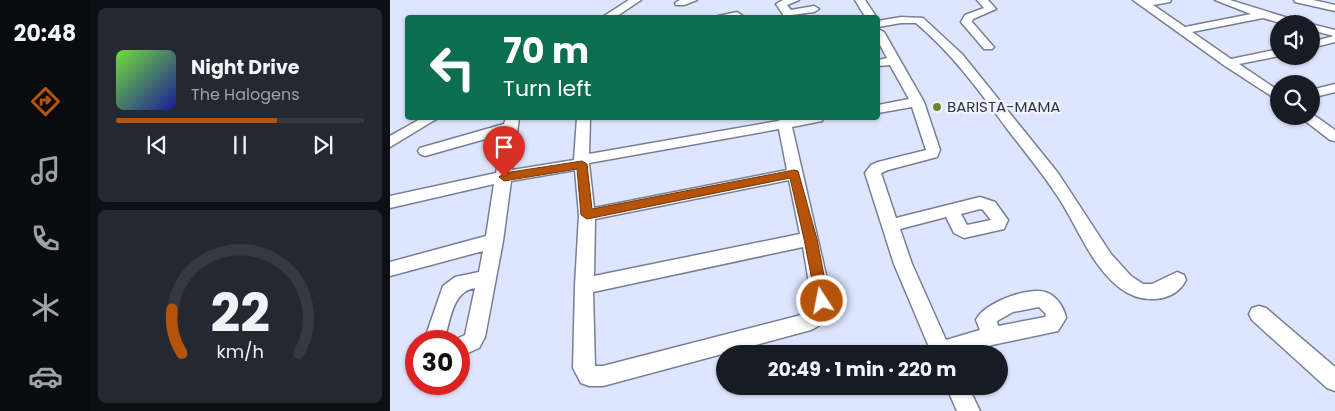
<!DOCTYPE html>
<html lang="en">
<head>
<meta charset="utf-8">
<style>
	:root { --surface:#171b24; --page:#242831; --text:#f1f3f6; --muted:#9ea1a6; --line:#363941; --accent:#b45309 }
	body { margin:0; font-family:Poppins,sans-serif; background:var(--page); color:var(--text); height:100vh; display:flex; flex-direction:column; font-size:19px; white-space:nowrap }
	* { box-sizing:border-box; margin:0 }
	p { font-size:16px; color:var(--muted) }
	.icon { flex:none; width:28px; height:28px; fill:none; stroke:currentColor; stroke-width:2; stroke-linecap:round; stroke-linejoin:round }
	.map { position:relative; flex:1; overflow:hidden }
	.panel { display:flex; flex-direction:column; gap:8px; padding:8px; background:#0d0f14; width:300px }
	.panel>* { flex:none }
	.banner { position:absolute; left:15px; top:15px; width:475px; height:105px; border-radius:5px; box-shadow:0 1px 4px #0004; background:#0b6e4f; color:#fff; overflow:hidden }
	.fabs { position:absolute; left:880px; top:15px; display:grid; gap:10px }
	.fabs a { display:grid; place-items:center; width:50px; height:50px; border-radius:50%; background:var(--surface); box-shadow:0 1px 4px #0004; font-size:25px }
	.speed { position:absolute; left:15px; top:330px; display:flex; gap:10px; font-size:25px; font-weight:700; text-align:center }
	.speed>* { display:grid; place-content:center; width:65px; height:65px; border-radius:50%; background:var(--surface); box-shadow:0 1px 4px #0004; line-height:1 }
	.speed .limit { border:8px solid #d22; background:#fff; color:#111 }
	.pin { position:absolute; display:grid; place-items:center; width:42px; height:42px; color:#fff; margin:-51px -21px; border-radius:50% 50% 50% 0; rotate:-45deg; box-shadow:0 0 5px #0007 }
	.pin .icon { rotate:45deg }
	.me { position:absolute; width:55px; margin:-28px; rotate:349deg; stroke-linejoin:round; filter:drop-shadow(0 0 4px #0008) }
	.turn { display:flex; align-items:center; gap:18px; height:105px; padding:0 15px; font-size:22px }
	.turn .icon { width:65px; height:65px; stroke-width:2.5 }
	.turn b { display:block; font-size:35px; line-height:42px }
	.panel .card { flex:1; display:flex; flex-direction:column; justify-content:center; gap:8px; min-width:0; padding:0 18px; border-radius:8px; background:var(--page) }
	.panel .dial { align-items:center; gap:0 }
	.dial svg { height:130px; overflow:visible; fill:none; stroke:var(--line); stroke-width:7; stroke-linecap:round; text-anchor:middle }
	.dial text { fill:var(--text); stroke:none }
	.song { display:flex; align-items:center; gap:15px }
	.cover { width:60px; height:60px; border-radius:8px; background:linear-gradient(135deg,hsl(100 70% 55%),hsl(240 70% 35%)) }
	.played { height:5px; border-radius:2px; background:linear-gradient(90deg,var(--accent) 65%,var(--line) 65%) }
	.keys { display:flex; justify-content:space-around; direction:ltr }
	.trip { position:absolute; left:326px; top:345px; width:292px; height:50px; border-radius:25px; background:var(--surface); box-shadow:0 1px 4px #0004; font-weight:700; line-height:50px; text-align:center }
	main { display:flex; flex:1; min-height:0 }
	.tabs { display:flex; flex-direction:column; width:90px; justify-content:space-around; align-items:center; background:#090b0e; color:var(--muted) }
	.tabs .icon { width:35px; height:35px }
	.tabs .active { color:var(--accent) }
	.tabs b { font-size:22px; color:var(--text) }
	.map>svg:first-child { display:block }
	.lines { fill:none; stroke-linecap:round; stroke-linejoin:round }
	.minor-casing { stroke:#787f95; stroke-width:3 }
	.minor { fill:#fff; fill-rule:evenodd }
	.route { fill:#b45309; stroke:#753606 }
	.poi-dot { fill:#718333; stroke:#f0f4fe; stroke-width:2 }
	.labels { text-anchor:middle; stroke-width:4.5; stroke-linejoin:round; paint-order:stroke }
	.poi-label { font-size:15px; fill:#32353f; stroke:#f0f4fe; text-anchor:start }
</style>
</head>
<body>
<main>
<nav class="tabs">
<b>20:48</b>
<svg class="icon active" aria-label="directions" viewBox="0 0 24 24"><path d="M12 3l9 9-9 9-9-9zM9 14v-3h6M13 9l2 2-2 2"/></svg>
<svg class="icon" aria-label="music" viewBox="0 0 24 24"><path d="M9 18V5l10-2v13"/><circle cx="6" cy="18" r="3"/><circle cx="16" cy="16" r="3"/></svg>
<svg class="icon" aria-label="phone" viewBox="0 0 24 24"><path d="M5 4h4l2 5-3 2q2 4 5 5l2-3 5 2v4C11 20 4 13 5 4z"/></svg>
<svg class="icon" aria-label="climate" viewBox="0 0 24 24"><path d="M12 3v18M4 7l16 10M4 17L20 7"/></svg>
<svg class="icon" aria-label="car" viewBox="0 0 24 24"><path d="M5 17H2v-5l4-1 3-4h7l3 4 3 1v5h-3M9 17h6M6 11h13"/><circle cx="7" cy="17" r="2"/><circle cx="17" cy="17" r="2"/></svg>
</nav>
<section class="panel">
<div class="card">
<div class="song"><i class="cover"></i><div><b>Night Drive</b><p>The Halogens</p></div></div>
<div class="played"></div>
<div class="keys"><svg class="icon" aria-label="previous" viewBox="0 0 24 24"><path d="M18 5L8 12l10 7zM5 5v14"/></svg><svg class="icon" aria-label="pause" viewBox="0 0 24 24"><path d="M8 5v14M16 5v14"/></svg><svg class="icon" aria-label="next" viewBox="0 0 24 24"><path d="M6 5l10 7-10 7zM19 5v14"/></svg></div>
</div>
<div class="card dial"><svg viewBox="0 0 100 80">
<path d="M14 69A42 42 0 1 1 86 69"/>
<path d="M14 69A42 42 0 0 1 8 42" stroke="#b45309"/>
<text x="50" y="56" font-size="32" font-weight="700">22</text>
<text x="50" y="72" font-size="11">km/h</text>
</svg></div>
</section>
<div class="map">
<svg width="945" height="411" viewBox="0 0 945 411">
	<rect width="100%" height="100%" fill="#dee6ff"/>
	<g class="lines">
		<defs>
			<g id="minor">
				<polygon points="239,0 251,0 224,18 211,18"/>
				<polygon points="290,0 307,0 294,5 286,5 285,3"/>
				<polygon points="393,0 409,0 397,5 401,10 424,6 429,9 424,12 394,16 386,4"/>
				<polygon points="465,0 475,0 487,18 476,18"/>
				<polygon points="587,0 598,0 606,9 583,19 582,22 602,45 604,47 602,49 594,49 571,22 575,15 594,8"/>
				<polygon points="743,0 781,0 780,2 763,5 795,27 861,14 825,0 840,0 911,22 912,24 894,24 873,18 802,32 841,59 889,49 889,56 849,64 889,91 889,101 835,66"/>
				<polygon points="904,0 923,0 945,5 945,11 905,2"/>
				<polygon points="347,12 356,18 327,18 328,16"/>
				<path d="M511,17L533,18L572,54L668,173L721,254L741,276L753,284H762L787,272L794,275L796,280C783,305 749,303 730,288C701,266 688,227 668,197C653,174 635,152 618,130C590,92 563,54 526,23H511L488,27V21Z"/>
				<polygon points="921,24 945,30 945,42 921,48 921,42 944,36 921,30"/>
				<path d="M488,29L494,32L534,102L550,150L547,157L498,170L491,173L506,218L590,197L605,202L618,220L614,229L574,238L564,233L556,217L510,229L522,264L556,340L590,330L586,320C594,303 637,287 655,292C666,295 674,307 676,318L668,331L602,345L573,354H542L504,264L475,173L481,165L488,162L536,150L522,107L488,113V105L519,99L500,65L488,66V60L497,58L488,41ZM590,209L593,210L601,220L577,225L571,214ZM649,307L656,314L655,317L608,326L607,321L623,312Z"/>
				<polygon points="945,84 945,92 921,98 921,90"/>
				<polygon points="921,113 945,130 945,141 940,140 909,116 921,116"/>
				<polygon points="32,118 48,118 0,147 0,136"/>
				<path d="M116,118H129L122,170L184,160L187,118H200L199,154L388,121L394,118H433L432,121L402,127L442,301C440,315 435,324 421,330L213,386H199L191,383L183,368L185,286L189,215L185,170L121,181L113,241L95,337L89,348L69,357V341H62L75,335L85,288C62,291 60,322 54,341H34L53,286L65,277L89,272L93,251L0,276V262L96,236L104,184L0,208V196L106,173L113,134L35,156L30,154L28,151L30,148L114,124ZM389,129L397,170L204,208L199,163ZM399,180L410,234L204,276L205,219ZM413,247L422,301V308L415,314L213,366H205L203,292Z"/>
				<polygon points="869,306 876,308 945,367 945,391 937,388 862,320 859,314 862,308"/>
				<polygon points="556,386 578,386 590,411 567,411"/>
			</g>
		</defs>
		<!-- minor casing -->
		<use href="#minor" class="minor-casing"/>
		<!-- minor -->
		<use href="#minor" class="minor"/>
	</g>
	<!-- route -->
	<polygon class="route" points="192,161 197,164 202,209 404,170 408,171 427,239 439,301 437,305 432,307 428,305 426,301 414,239 400,178 197,219 191,215 187,169 114,181 109,177 114,173"/>
	<!-- markers -->
	<circle class="poi-dot" cx="547" cy="107" r="5"/>
	<g class="labels">
		<!-- poi labels -->
		<g class="poi-label">
			<text x="557" y="112">BARISTA-MAMA</text>
		</g>
	</g>
</svg>
<div class="fabs">
<a><svg class="icon" aria-label="sound" viewBox="0 0 24 24"><path d="M4 9h4l5-4v14l-5-4H4zM17 9q2 3 0 6"/></svg></a>
<a><svg class="icon" aria-label="search" viewBox="0 0 24 24"><circle cx="10" cy="10" r="6"/><path d="M15 15l6 6"/></svg></a>
</div>
<div class="speed"><div class="limit">30</div></div>
<div class="pin" style="left:114px;top:177px;background:#d93025"><svg class="icon" aria-label="arrive" viewBox="0 0 24 24"><path d="M6 21V4h12l-3 4 3 4H6"/></svg></div>
<svg class="me" style="left:432px;top:301px" viewBox="-20 -20 40 40"><circle r="17" fill="#b45309" stroke="#fff" stroke-width="3"/><path d="M0-11L8 9 0 5-8 9z" fill="#fff"/></svg>
<div class="trip">20:49 · 1 min · 220 m</div>
<div class="banner">
<div class="turn"><svg class="icon" aria-label="left" viewBox="0 0 24 24"><path d="M17 20v-9H6M10 6l-5 5 5 5"/></svg><div><b>70 m</b>Turn left</div></div>
</div>
</div>
</main>
</body>
</html>
